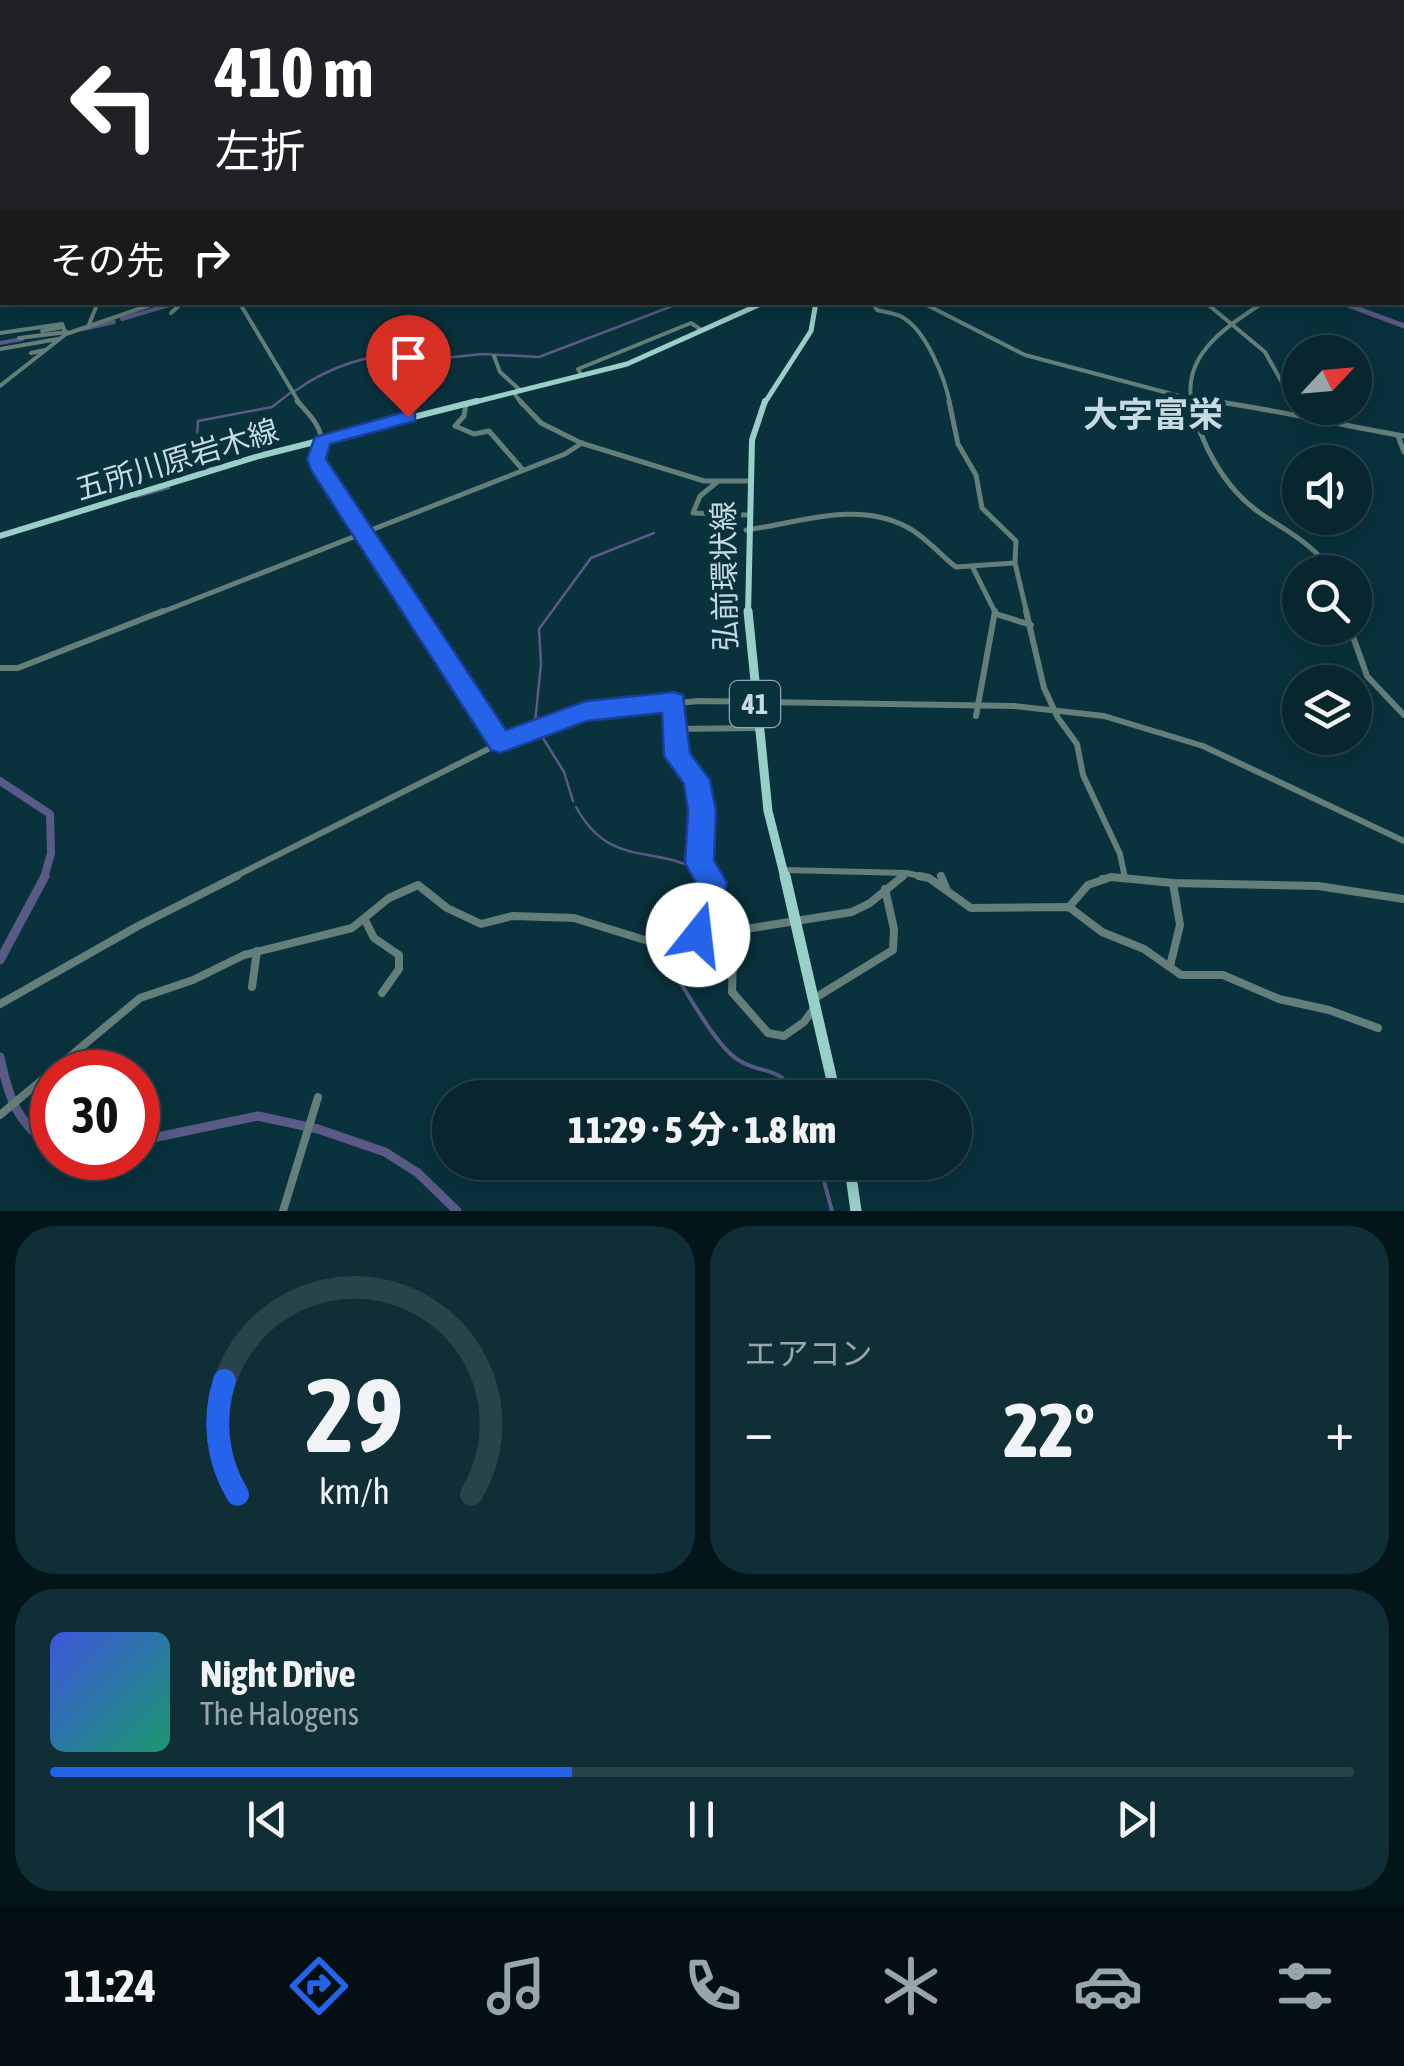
<!DOCTYPE html>
<html lang="ja">
<head>
<meta charset="utf-8">
<style>
	:root { --surface:#07262d; --page:#102e35; --text:#f1f3f6; --muted:#98a5aa; --line:#284349; --accent:#2563eb }
	body { margin:0; font-family:"Asap Condensed","Noto Sans JP",sans-serif; background:var(--page); color:var(--text); height:100vh; display:flex; flex-direction:column; font-size:38px; white-space:nowrap }
	* { box-sizing:border-box; margin:0 }
	p { font-size:32px; color:var(--muted) }
	.icon { flex:none; width:55px; height:55px; fill:none; stroke:currentColor; stroke-width:2; stroke-linecap:round; stroke-linejoin:round }
	.map { position:relative; height:1211px; overflow:hidden }
	.details { display:flex; flex-direction:column; gap:15px; padding:15px; background:#041519; flex:1 }
	.details>* { flex:none }
	.top-card { position:absolute; left:0px; top:0px; width:1405px; height:305px; box-shadow:0 5px 25px #0003,0 0 0 2px var(--line); background:#202124; color:#fff; overflow:hidden }
	.needle { width:65px; rotate:64deg }
	.tools { position:absolute; left:1282px; top:335px; display:grid; gap:20px }
	.tools a { display:grid; place-items:center; width:90px; height:90px; border-radius:50%; background:var(--surface); box-shadow:0 5px 25px #0003,0 0 0 2px var(--line); font-size:50px }
	.speed { position:absolute; left:30px; top:1050px; display:flex; gap:20px; font-size:50px; font-weight:700; text-align:center }
	.speed>* { display:grid; place-content:center; width:130px; height:130px; border-radius:50%; background:var(--surface); box-shadow:0 5px 25px #0003,0 0 0 2px var(--line); line-height:1 }
	.speed .limit { border:15px solid #d22; background:#fff; color:#111 }
	.pin { position:absolute; display:grid; place-items:center; width:85px; height:85px; color:#fff; margin:-102px -42px; border-radius:50% 50% 50% 0; rotate:-45deg; box-shadow:0 0 10px #0007 }
	.pin .icon { rotate:45deg }
	.me { position:absolute; width:110px; margin:-55px; rotate:16deg; stroke-linejoin:round; filter:drop-shadow(0 0 8px #0008) }
	.turn { display:flex; align-items:center; gap:35px; height:210px; padding:0 50px; font-size:45px }
	.turn .icon { width:130px; height:130px; stroke-width:2.5 }
	.turn b { display:block; font-size:70px; line-height:85px }
	.then { display:flex; align-items:center; height:95px; padding:0 50px; background:#0003; gap:20px; font-size:38px }
	.big { font-size:75px; font-weight:800; line-height:1.1 }
	.details .tile { flex:1; display:flex; flex-direction:column; justify-content:center; gap:15px; min-width:0; padding:0 35px; border-radius:40px; background:var(--page) }
	.details .dial { align-items:center; gap:0 }
	.dial svg { height:260px; overflow:visible; fill:none; stroke:var(--line); stroke-width:7; stroke-linecap:round; text-anchor:middle }
	.dial text { fill:var(--text); stroke:none }
	.song { display:flex; align-items:center; gap:30px }
	.cover { width:120px; height:120px; border-radius:15px; background:linear-gradient(135deg,hsl(230 70% 55%),hsl(160 70% 35%)) }
	.played { height:10px; border-radius:5px; background:linear-gradient(90deg,var(--accent) 40%,var(--line) 40%) }
	.keys { display:flex; justify-content:space-around; direction:ltr }
	.heat { display:flex; justify-content:space-between; align-items:center; font-size:55px; direction:ltr }
	.details .tiles { flex:1; display:grid; gap:15px; grid-template-columns:1fr 1fr }
	.tile:last-child { grid-column:span 2 }
	.trip { position:absolute; left:432px; top:1080px; width:540px; height:100px; border-radius:50px; background:var(--surface); box-shadow:0 5px 25px #0003,0 0 0 2px var(--line); font-weight:800; line-height:100px; text-align:center }
	.tab-bar { display:flex; height:160px; justify-content:space-around; align-items:center; background:#030f12; color:var(--muted) }
	.tab-bar .icon { width:70px; height:70px }
	.tab-bar .on { color:var(--accent) }
	.tab-bar b { font-size:45px; color:var(--text) }
	.map>svg:first-child { display:block }
	.lines { fill:none; stroke-linecap:round; stroke-linejoin:round }
	.stream-far1 { stroke:#595a86; stroke-width:2.5 }
	.stream { stroke:#595a86; stroke-width:4 }
	.canal { stroke:#595a86; stroke-width:4 }
	.river-far3 { stroke:#595a86; stroke-width:2.5 }
	.river-far2 { stroke:#595a86; stroke-width:5 }
	.river-far1 { stroke:#595a86; stroke-width:8 }
	.river { stroke:#595a86; stroke-width:9 }
	.minor-far4 { stroke:#647e7a; stroke-width:2.5 }
	.minor-far3 { stroke:#647e7a; stroke-width:4 }
	.minor-far2 { stroke:#647e7a; stroke-width:5 }
	.minor-far1 { stroke:#647e7a; stroke-width:6 }
	.minor { stroke:#647e7a; stroke-width:8 }
	.major-far3 { stroke:#98d0c9; stroke-width:5 }
	.major-far2 { stroke:#98d0c9; stroke-width:6 }
	.major-far1 { stroke:#98d0c9; stroke-width:9 }
	.major { stroke:#98d0c9; stroke-width:11 }
	.route { fill:#2563eb; stroke:#184099; stroke-width:2.5 }
	.labels { text-anchor:middle; stroke-width:10; stroke-linejoin:round; paint-order:stroke }
	.shield { fill:#09323c; stroke:#8da8b0; stroke-width:2.5 }
	.shield-label { font-size:28px; font-weight:bold; fill:#c6dae1 }
	.street-label { font-size:30px; fill:#c6dae1; stroke:#09323c }
	.quarter-label { font-size:35px; font-weight:bold; fill:#c6dae1; stroke:#09323c }
</style>
</head>
<body>
<div class="map">
<svg width="1404" height="1211" viewBox="0 0 1404 1211">
	<rect width="100%" height="100%" fill="#09323c"/>
	<g class="lines">
		<!-- stream-far1 -->
		<g class="stream-far1">
			<polyline points="305,2 317,0"/>
			<polyline points="416,351 440,357"/>
			<polyline points="443,358 483,354 539,357 683,302"/>
			<path d="M295,391C331,365 369,355 412,351"/>
			<polyline points="211,470 197,438 198,421 272,407 290,393"/>
			<polyline points="136,497 169,488"/>
			<polyline points="535,723 541,663 539,629 591,558 654,533"/>
			<polyline points="538,730 564,772 573,801"/>
			<path d="M576,807C610,868 649,844 701,871"/>
		</g>
		<!-- stream -->
		<g class="stream">
			<polyline points="694,931 707,882"/>
			<path d="M685,961L678,979C692,1000 718,1049 740,1061C765,1076 781,1064 796,1098"/>
			<polyline points="819,1162 832,1211"/>
		</g>
		<!-- canal -->
		<g class="canal">
			<polyline points="122,319 179,302"/>
			<polyline points="83,329 114,322"/>
			<polyline points="0,343 22,339"/>
		</g>
		<!-- river-far3 -->
		<g class="river-far3">
			<polyline points="590,0 595,2"/>
			<polyline points="822,0 826,2"/>
			<polyline points="1330,0 1349,2"/>
		</g>
		<!-- river-far2 -->
		<polyline class="river-far2" points="1340,302 1404,326"/>
		<!-- river-far1 -->
		<polyline class="river-far1" points="0,781 50,814 51,853 44,878"/>
		<!-- river -->
		<g class="river">
			<polyline points="0,960 45,876"/>
			<path d="M0,1057C8,1096 17,1124 52,1146"/>
			<polyline points="138,1141 258,1116 318,1129 385,1152 418,1173 457,1211"/>
		</g>
		<!-- minor-far4 -->
		<polyline class="minor-far4" points="1267,0 1288,2"/>
		<!-- minor-far3 -->
		<g class="minor-far3">
			<polyline points="239,302 300,404"/>
			<path d="M872,302L877,310C884,312 895,313 902,317C926,330 945,378 950,404"/>
			<polyline points="921,302 1025,355 1187,398 1231,404"/>
			<polyline points="1205,302 1265,352 1294,404"/>
			<polyline points="171,313 183,302"/>
			<polyline points="88,327 98,302"/>
			<polyline points="42,331 63,327"/>
			<polyline points="0,333 62,324 66,334"/>
			<polyline points="19,338 67,332"/>
			<polyline points="0,349 58,339"/>
			<polyline points="31,353 45,350"/>
			<polyline points="494,356 500,372 521,391"/>
			<polyline points="582,376 578,369 691,323 700,329"/>
			<polyline points="0,386 66,334 159,302"/>
			<polyline points="514,393 522,404"/>
			<path d="M1192,404C1181,354 1228,326 1264,302"/>
		</g>
		<!-- minor-far2 -->
		<g class="minor-far2">
			<path d="M297,401C306,411 319,423 321,437C322,449 316,457 321,470L416,614"/>
			<polyline points="520,401 541,423 581,443 704,481 749,481"/>
			<polyline points="949,401 958,444 976,475 982,508 1016,541 1015,563 1027,614"/>
			<path d="M1191,401C1200,443 1224,488 1260,513C1286,531 1314,544 1332,572"/>
			<path d="M1212,401C1278,410 1339,425 1404,436"/>
			<polyline points="1293,401 1299,413"/>
			<polyline points="466,404 464,416 455,426 474,434 489,431 523,470"/>
			<polyline points="1398,436 1404,452"/>
			<polyline points="716,483 700,496 693,513 747,515"/>
			<path d="M746,530C799,523 856,500 907,527C926,537 940,555 956,567L1014,563"/>
			<polyline points="973,568 996,614"/>
			<polyline points="157,614 565,454 582,443"/>
		</g>
		<!-- minor-far1 -->
		<g class="minor-far1">
			<polyline points="414,611 500,742"/>
			<polyline points="1026,611 1044,688 1058,718 1077,744 1083,775 1120,854 1125,878"/>
			<polyline points="996,614 1031,625"/>
			<polyline points="1350,628 1367,676 1404,715"/>
			<polyline points="0,668 18,668 163,611"/>
			<polyline points="674,703 677,756 697,780 702,811 699,863 709,878"/>
			<polyline points="976,716 995,611"/>
			<polyline points="676,729 758,728"/>
			<polyline points="785,870 906,873"/>
			<polyline points="232,878 512,737 604,710 699,701 1014,706 1104,716 1203,746 1404,841"/>
			<polyline points="900,878 906,873 930,878"/>
			<polyline points="1102,878 1133,878"/>
		</g>
		<!-- minor -->
		<g class="minor">
			<polyline points="919,876 929,878 971,908 1069,907 1102,932 1144,949 1181,975 1223,975 1279,999 1329,1010 1378,1028"/>
			<polyline points="941,876 946,888"/>
			<polyline points="1069,907 1088,885 1111,877 1173,883 1318,886 1404,899"/>
			<polyline points="365,920 374,938 399,955 399,969 382,993"/>
			<polyline points="698,935 712,883 707,876"/>
			<polyline points="723,936 733,959 732,992 768,1033 784,1036 804,1022 815,1007"/>
			<polyline points="1170,966 1180,925 1173,883"/>
			<polyline points="252,987 257,951"/>
			<polyline points="815,998 893,950 894,929 885,889"/>
			<polyline points="0,1004 138,926 237,876"/>
			<polyline points="0,1115 140,998 193,980 244,955 352,928 389,898 418,885 447,908 481,924 512,916 574,918 648,941 671,941 852,912 870,903 903,876"/>
			<polyline points="283,1211 318,1097"/>
		</g>
		<!-- major-far3 -->
		<g class="major-far3">
			<polyline points="467,404 627,364 765,302"/>
			<polyline points="764,404 811,331 816,302"/>
		</g>
		<!-- major-far2 -->
		<g class="major-far2">
			<polyline points="0,536 259,456 477,401"/>
			<polyline points="748,614 752,440 765,401"/>
		</g>
		<!-- major-far1 -->
		<polyline class="major-far1" points="748,611 768,811 785,878"/>
		<!-- major -->
		<g class="major">
			<polyline points="785,876 836,1098"/>
			<polyline points="849,1162 856,1211"/>
		</g>
	</g>
	<!-- route -->
	<polygon class="route" points="408,411 415,413 415,421 330,444 326,459 506,730 586,701 674,692 683,695 690,753 710,780 716,811 714,860 727,883 709,945 698,949 687,945 683,935 697,885 685,863 688,811 684,784 664,756 662,713 587,721 500,753 491,750 311,470 307,459 315,437"/>
	<g class="labels">
		<!-- shield labels -->
		<rect class="shield" x="730" y="681" width="50" height="46" rx="8"/>
		<g class="shield-label">
			<text x="755" y="714">41</text>
		</g>
		<!-- street labels -->
		<g class="street-label">
			<text transform="translate(177 460) rotate(-17)" y="10">五所川原岩木線</text>
			<text transform="translate(725 576) rotate(-91)" y="10">弘前環状線</text>
		</g>
		<!-- quarter labels -->
		<g class="quarter-label">
			<text x="1153" y="427">大字富栄</text>
		</g>
	</g>
</svg>
<div class="tools">
<a><svg class="needle" viewBox="-14 -14 28 28"><path d="M0-13l5 13h-10z" fill="#e53935"/><path d="M0 13l5-13h-10z" fill="#98a5aa"/></svg></a>
<a><svg class="icon" aria-label="sound" viewBox="0 0 24 24"><path d="M4 9h4l5-4v14l-5-4H4zM17 9q2 3 0 6"/></svg></a>
<a><svg class="icon" aria-label="search" viewBox="0 0 24 24"><circle cx="10" cy="10" r="6"/><path d="M15 15l6 6"/></svg></a>
<a><svg class="icon" aria-label="layers" viewBox="0 0 24 24"><path d="M12 4l9 5-9 5-9-5zM3 14l9 5 9-5"/></svg></a>
</div>
<div class="speed"><div class="limit">30</div></div>
<div class="pin" style="left:408px;top:417px;background:#d93025"><svg class="icon" aria-label="arrive" viewBox="0 0 24 24"><path d="M6 21V4h12l-3 4 3 4H6"/></svg></div>
<svg class="me" style="left:698px;top:935px" viewBox="-20 -20 40 40"><circle r="19" fill="#fff"/><path d="M0-13L10 11 0 6-10 11z" fill="#2563eb"/></svg>
<div class="trip">11:29 · 5 分 · 1.8 km</div>
<div class="top-card">
<div class="turn"><svg class="icon" aria-label="left" viewBox="0 0 24 24"><path d="M17 20v-9H6M10 6l-5 5 5 5"/></svg><div><b>410 m</b>左折</div></div>
<div class="then">その先<svg class="icon" aria-label="right" viewBox="0 0 24 24"><path d="M7 20v-9h11M14 6l5 5-5 5"/></svg></div>
</div>
</div>
<section class="details">
<div class="tiles">
<div class="tile dial"><svg viewBox="0 0 100 80">
<path d="M14 69A42 42 0 1 1 86 69"/>
<path d="M14 69A42 42 0 0 1 10 34" stroke="#2563eb"/>
<text x="50" y="56" font-size="32" font-weight="700">29</text>
<text x="50" y="72" font-size="11">km/h</text>
</svg></div>
<div class="tile"><p>エアコン</p>
<div class="heat"><a>−</a><b class="big">22°</b><a>+</a></div>
</div>
<div class="tile">
<div class="song"><i class="cover"></i><div><b>Night Drive</b><p>The Halogens</p></div></div>
<div class="played"></div>
<div class="keys"><svg class="icon" aria-label="previous" viewBox="0 0 24 24"><path d="M18 5L8 12l10 7zM5 5v14"/></svg><svg class="icon" aria-label="pause" viewBox="0 0 24 24"><path d="M8 5v14M16 5v14"/></svg><svg class="icon" aria-label="next" viewBox="0 0 24 24"><path d="M6 5l10 7-10 7zM19 5v14"/></svg></div>
</div>
</div>
</section>
<nav class="tab-bar">
<b>11:24</b>
<svg class="icon on" aria-label="directions" viewBox="0 0 24 24"><path d="M12 3l9 9-9 9-9-9zM9 14v-3h6M13 9l2 2-2 2"/></svg>
<svg class="icon" aria-label="music" viewBox="0 0 24 24"><path d="M9 18V5l10-2v13"/><circle cx="6" cy="18" r="3"/><circle cx="16" cy="16" r="3"/></svg>
<svg class="icon" aria-label="phone" viewBox="0 0 24 24"><path d="M5 4h4l2 5-3 2q2 4 5 5l2-3 5 2v4C11 20 4 13 5 4z"/></svg>
<svg class="icon" aria-label="climate" viewBox="0 0 24 24"><path d="M12 3v18M4 7l16 10M4 17L20 7"/></svg>
<svg class="icon" aria-label="car" viewBox="0 0 24 24"><path d="M5 17H2v-5l4-1 3-4h7l3 4 3 1v5h-3M9 17h6M6 11h13"/><circle cx="7" cy="17" r="2"/><circle cx="17" cy="17" r="2"/></svg>
<svg class="icon" aria-label="filters" viewBox="0 0 24 24"><path d="M4 7h16M4 17h16"/><circle cx="9" cy="7" r="2"/><circle cx="15" cy="17" r="2"/></svg>
</nav>
</body>
</html>
